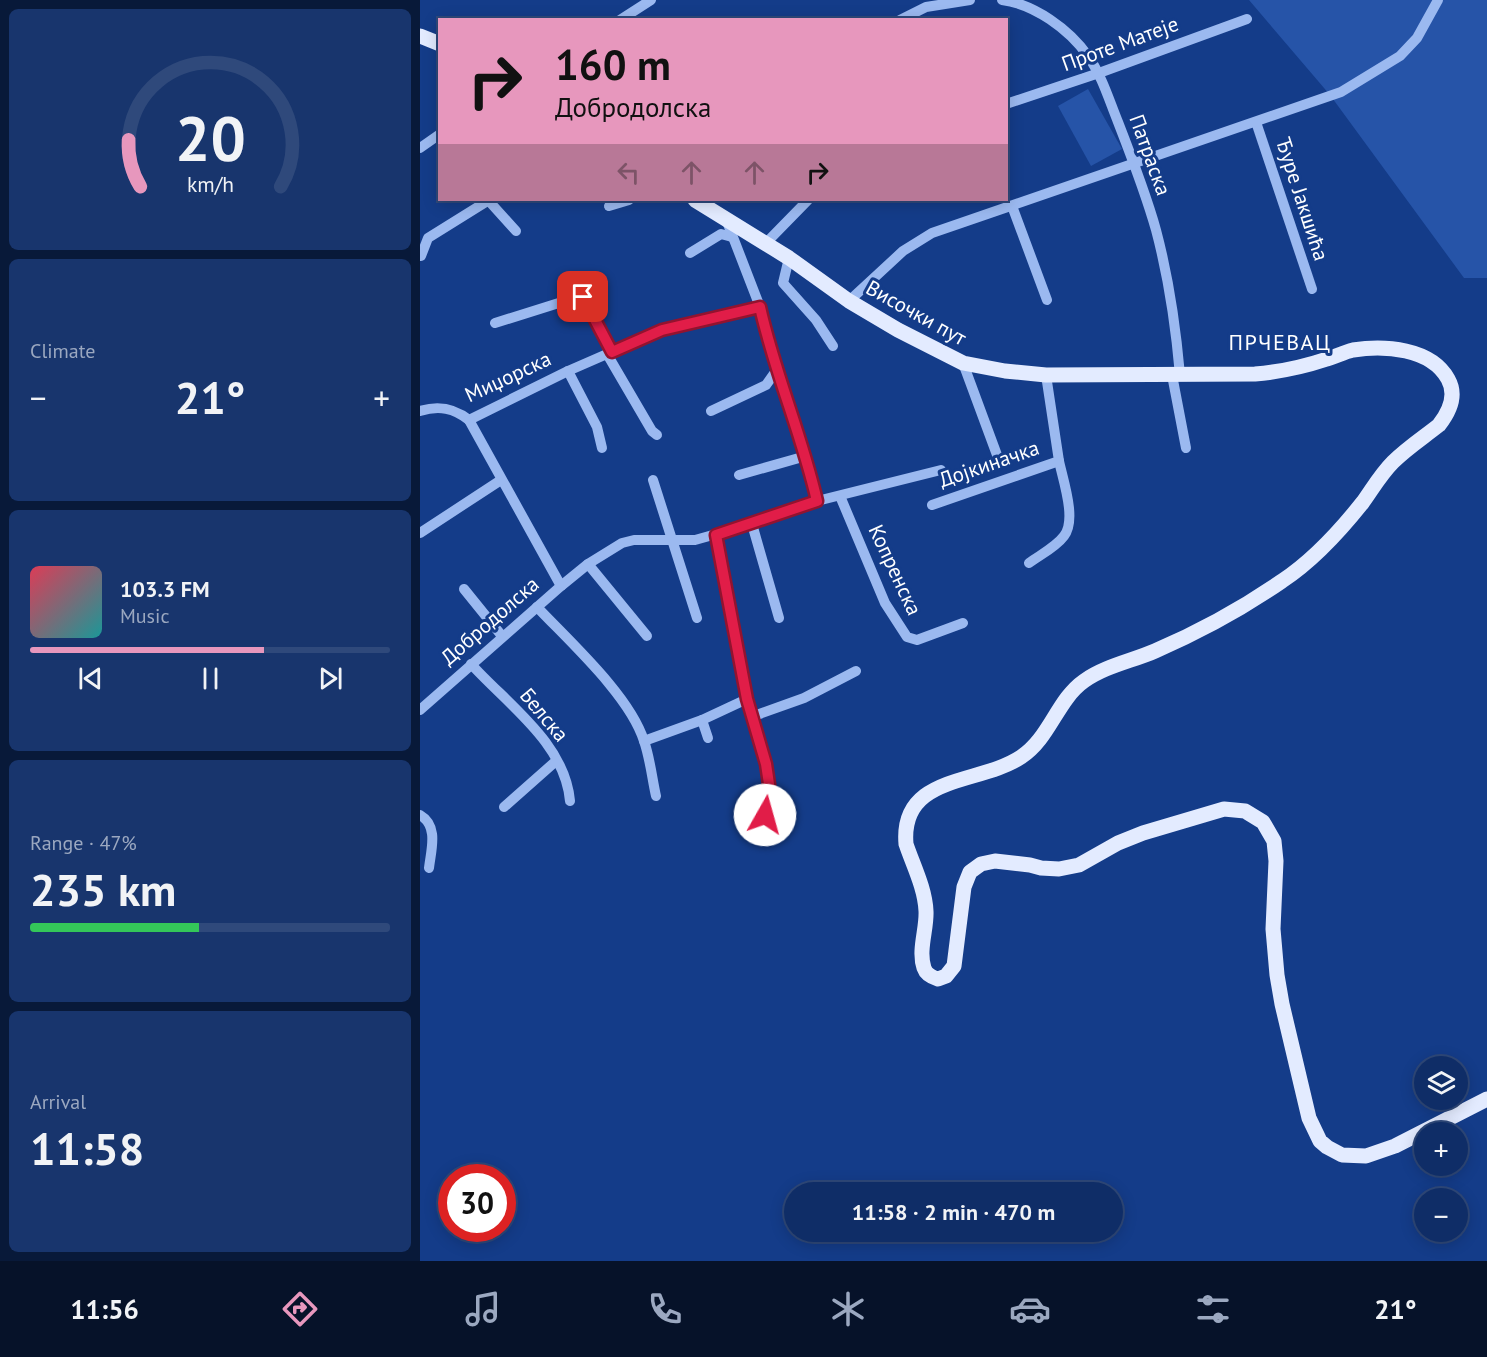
<!DOCTYPE html>
<html lang="en">
<head>
<meta charset="utf-8">
<style>
	:root { --surface:#0f2d67; --page:#18356d; --text:#f1f3f6; --muted:#9ba8c0; --line:#2f497b; --accent:#e797bd }
	body { margin:0; font-family:"PT Sans",sans-serif; background:var(--page); color:var(--text); height:100vh; display:flex; flex-direction:column; font-size:22px; white-space:nowrap }
	* { box-sizing:border-box; margin:0 }
	p { font-size:20px; color:var(--muted) }
	.icon { flex:none; width:33px; height:33px; fill:none; stroke:currentColor; stroke-width:2; stroke-linecap:round; stroke-linejoin:round }
	.map { position:relative; flex:1; overflow:hidden }
	.side { display:flex; flex-direction:column; gap:9px; padding:9px; background:#081939; width:420px }
	.side>* { flex:none }
	.top-card { position:absolute; left:18px; top:18px; width:570px; height:183px; border-radius:0px; box-shadow:0 3px 15px #0003,0 0 0 2px var(--line); background:#e797bd; color:#111; overflow:hidden }
	.buttons { position:absolute; left:994px; top:1056px; display:grid; gap:12px }
	.buttons a { display:grid; place-items:center; width:54px; height:54px; border-radius:50%; background:var(--surface); box-shadow:0 3px 15px #0003,0 0 0 2px var(--line); font-size:30px }
	.speed { position:absolute; left:18px; top:1164px; display:flex; gap:12px; font-size:30px; font-weight:700; text-align:center }
	.speed>* { display:grid; place-content:center; width:78px; height:78px; border-radius:50%; background:var(--surface); box-shadow:0 3px 15px #0003,0 0 0 2px var(--line); line-height:1 }
	.speed .limit { border:9px solid #d22; background:#fff; color:#111 }
	.pin { position:absolute; display:grid; place-items:center; width:51px; height:51px; color:#fff; margin:-26px; border-radius:12px; box-shadow:0 3px 9px #0006 }
	.me { position:absolute; width:66px; margin:-33px; rotate:7deg; stroke-linejoin:round; filter:drop-shadow(0 0 4px #0008) }
	.turn { display:flex; align-items:center; gap:21px; height:126px; padding:0 18px; font-size:27px }
	.turn .icon { width:78px; height:78px; stroke-width:2.5 }
	.turn b { display:block; font-size:42px; line-height:51px }
	.lanes { display:flex; align-items:center; height:57px; padding:0 18px; background:#0003; justify-content:center; gap:30px; direction:ltr }
	.lanes .off { opacity:.35 }
	.big { font-size:45px; font-weight:800; line-height:1.1 }
	.side .card { flex:1; display:flex; flex-direction:column; justify-content:center; gap:9px; min-width:0; padding:0 21px; border-radius:9px; background:var(--page) }
	.side .dial { align-items:center; gap:0 }
	.dial svg { height:156px; overflow:visible; fill:none; stroke:var(--line); stroke-width:7; stroke-linecap:round; text-anchor:middle }
	.dial text { fill:var(--text); stroke:none }
	.song { display:flex; align-items:center; gap:18px }
	.cover { width:72px; height:72px; border-radius:9px; background:linear-gradient(135deg,hsl(350 70% 55%),hsl(180 70% 35%)) }
	.played { height:6px; border-radius:3px; background:linear-gradient(90deg,var(--accent) 65%,var(--line) 65%) }
	.keys { display:flex; justify-content:space-around; direction:ltr }
	.heat { display:flex; justify-content:space-between; align-items:center; font-size:33px; direction:ltr }
	.charge { height:9px; border-radius:4px; background:linear-gradient(90deg,#34c759 47%,var(--line) 0) }
	.trip { position:absolute; left:364px; top:1182px; width:339px; height:60px; border-radius:30px; background:var(--surface); box-shadow:0 3px 15px #0003,0 0 0 2px var(--line); font-weight:800; line-height:60px; text-align:center }
	.dock { display:flex; height:96px; justify-content:space-around; align-items:center; background:#061229; color:var(--muted) }
	.dock .icon { width:42px; height:42px }
	.dock .active { color:var(--accent) }
	.dock b { font-size:27px; color:var(--text) }
	main { display:flex; flex:1; min-height:0 }
	.map>svg:first-child { display:block }
	.green { fill:#2654a8 }
	.lines { fill:none; stroke-linecap:round; stroke-linejoin:round }
	.minor { stroke:#9bb9f0; stroke-width:10 }
	.major { stroke:#e3ebff; stroke-width:15 }
	.route-casing { stroke:#92132f; stroke-width:15 }
	.route { stroke:#e11d48; stroke-width:10 }
	.labels { text-anchor:middle; stroke-width:6; stroke-linejoin:round; paint-order:stroke }
	.street-label { font-size:21px; fill:#fff; stroke:#143c89 }
	.neighbourhood-label { font-size:22px; letter-spacing:1.5px; fill:#fff; stroke:#143c89 }
</style>
</head>
<body>
<main>
<section class="side">
<div class="card dial"><svg viewBox="0 0 100 80">
<path d="M14 69A42 42 0 1 1 86 69"/>
<path d="M14 69A42 42 0 0 1 8 45" stroke="#e797bd"/>
<text x="50" y="56" font-size="32" font-weight="700">20</text>
<text x="50" y="72" font-size="11">km/h</text>
</svg></div>
<div class="card"><p>Climate</p>
<div class="heat"><a>−</a><b class="big">21°</b><a>+</a></div>
</div>
<div class="card">
<div class="song"><i class="cover"></i><div><b>103.3 FM</b><p>Music</p></div></div>
<div class="played"></div>
<div class="keys"><svg class="icon" aria-label="previous" viewBox="0 0 24 24"><path d="M18 5L8 12l10 7zM5 5v14"/></svg><svg class="icon" aria-label="pause" viewBox="0 0 24 24"><path d="M8 5v14M16 5v14"/></svg><svg class="icon" aria-label="next" viewBox="0 0 24 24"><path d="M6 5l10 7-10 7zM19 5v14"/></svg></div>
</div>
<div class="card"><p>Range · 47%</p><b class="big">235 km</b><div class="charge"></div></div>
<div class="card"><p>Arrival</p><b class="big">11:58</b></div>
</section>
<div class="map">
<svg width="1067" height="1261" viewBox="0 0 1067 1261">
	<rect width="100%" height="100%" fill="#143c89"/>
	<!-- green -->
	<g class="green">
		<polygon points="829,0 1067,0 1067,278 1044,278 910,95"/>
		<polygon points="668,89 702,149 671,166 638,106"/>
	</g>
	<g class="lines">
		<!-- minor -->
		<g class="minor">
			<path d="M582,0C614,4 649,29 668,56C682,76 689,100 698,122C712,158 726,194 736,230C748,275 756,329 760,375"/>
			<polyline points="200,20 231,0"/>
			<polyline points="480,20 506,7 550,0"/>
			<polyline points="586,104 679,73 827,19"/>
			<polyline points="836,122 892,289"/>
			<polyline points="0,148 20,134"/>
			<polyline points="68,200 96,231"/>
			<polyline points="189,206 209,200"/>
			<polyline points="592,206 627,300"/>
			<polyline points="306,219 340,307 352,358 389,467 397,501"/>
			<polyline points="346,243 388,200"/>
			<polyline points="270,253 301,234 312,237"/>
			<polyline points="1,256 8,238 69,200"/>
			<polyline points="369,258 363,283 396,320 413,346"/>
			<polyline points="429,301 483,251 512,233 921,92 980,56 997,38 1018,0"/>
			<polyline points="75,323 161,296 165,299 192,352"/>
			<polyline points="187,354 232,431 237,435"/>
			<polyline points="543,363 577,455"/>
			<polyline points="148,371 177,427 182,448"/>
			<polyline points="752,375 766,448"/>
			<path d="M0,411C19,405 34,408 49,420L148,371L242,330L340,307"/>
			<polyline points="291,411 346,385 356,371"/>
			<polyline points="49,420 141,586"/>
			<polyline points="319,475 386,456"/>
			<polyline points="233,480 277,618"/>
			<polyline points="420,496 465,603 487,637 497,640 543,623"/>
			<polyline points="512,505 639,461 626,375"/>
			<polyline points="332,524 359,618"/>
			<polyline points="0,533 81,480"/>
			<polyline points="296,535 327,699 346,763 349,784 345,815"/>
			<path d="M609,563C620,555 636,547 644,536C657,520 643,480 639,461"/>
			<polyline points="168,564 227,636"/>
			<polyline points="44,589 82,636"/>
			<path d="M117,607C150,642 210,696 224,741C230,758 232,778 236,796"/>
			<path d="M51,664C87,704 145,743 150,801"/>
			<polyline points="0,710 141,586 168,564 202,543 214,540 275,540 332,524 397,501 521,470"/>
			<polyline points="331,717 384,698 436,671"/>
			<polyline points="282,720 288,738"/>
			<polyline points="224,741 282,720 327,699"/>
			<polyline points="84,807 136,761"/>
			<path d="M0,815C19,826 11,850 9,868"/>
		</g>
		<!-- major -->
		<g class="major">
			<polyline points="0,36 20,44"/>
			<path d="M275,200L369,258L429,301L478,330L543,363L585,371L626,375L835,374C859,372 883,367 907,359C915,357 924,352 933,350C964,345 1011,348 1028,379C1037,395 1030,411 1019,425C1004,437 987,448 973,462C961,474 953,488 943,502C920,531 894,560 862,581C823,608 779,632 735,651C712,661 685,666 664,681C637,700 630,738 601,757C559,785 480,774 486,844C493,865 505,888 506,911C507,929 498,950 504,968C506,974 511,977 518,979L526,976L534,966L544,887L550,872L561,864L575,861L610,865L621,868L639,869L659,865L698,843L723,833L804,809L825,811L843,822L854,841L856,861L853,929L857,975L862,1004L889,1118L900,1141L907,1147L922,1155L946,1156L975,1146L1067,1099"/>
		</g>
	</g>
	<g class="lines">
		<defs>
			<path id="route" d="M163,297L192,352L242,330L340,307C355,374 382,435 397,501L296,535L327,699L346,764L349,784L345,815"/>
		</defs>
		<!-- route casing -->
		<use href="#route" class="route-casing"/>
		<!-- route -->
		<use href="#route" class="route"/>
	</g>
	<g class="labels">
		<!-- street labels -->
		<g class="street-label">
			<text transform="translate(700 44) rotate(-20)" y="7">Проте Матеје</text>
			<text transform="translate(730 155) rotate(70)" y="7">Патраска</text>
			<text transform="translate(882 199) rotate(72)" y="7">Ђуре Јакшића</text>
			<text transform="translate(496 313) rotate(29)" y="7">Височки пут</text>
			<text transform="translate(88 377) rotate(-25)" y="7">Миџорска</text>
			<text transform="translate(569 464) rotate(-19)" y="7">Дојкиначка</text>
			<text transform="translate(475 570) rotate(65)" y="7">Копренска</text>
			<text transform="translate(70 621) rotate(-41)" y="7">Добродолска</text>
			<text transform="translate(124 715) rotate(50)" y="7">Белска</text>
		</g>
		<!-- neighbourhood labels -->
		<g class="neighbourhood-label">
			<text x="860" y="350">ПРЧЕВАЦ</text>
		</g>
	</g>
</svg>
<div class="buttons">
<a><svg class="icon" aria-label="layers" viewBox="0 0 24 24"><path d="M12 4l9 5-9 5-9-5zM3 14l9 5 9-5"/></svg></a>
<a>+</a>
<a>−</a>
</div>
<div class="speed"><div class="limit">30</div></div>
<div class="pin" style="left:163px;top:297px;background:#d93025"><svg class="icon" aria-label="arrive" viewBox="0 0 24 24"><path d="M6 21V4h12l-3 4 3 4H6"/></svg></div>
<svg class="me" style="left:345px;top:815px" viewBox="-20 -20 40 40"><circle r="19" fill="#fff"/><path d="M0-13L10 11 0 6-10 11z" fill="#e11d48"/></svg>
<div class="trip">11:58 · 2 min · 470 m</div>
<div class="top-card">
<div class="turn"><svg class="icon" aria-label="right" viewBox="0 0 24 24"><path d="M7 20v-9h11M14 6l5 5-5 5"/></svg><div><b>160 m</b>Добродолска</div></div>
<div class="lanes"><svg class="icon off" aria-label="left" viewBox="0 0 24 24"><path d="M17 20v-9H6M10 6l-5 5 5 5"/></svg><svg class="icon off" aria-label="ahead" viewBox="0 0 24 24"><path d="M12 20V5M6 11l6-6 6 6"/></svg><svg class="icon off" aria-label="ahead" viewBox="0 0 24 24"><path d="M12 20V5M6 11l6-6 6 6"/></svg><svg class="icon" aria-label="right" viewBox="0 0 24 24"><path d="M7 20v-9h11M14 6l5 5-5 5"/></svg></div>
</div>
</div>
</main>
<nav class="dock">
<b>11:56</b>
<svg class="icon active" aria-label="directions" viewBox="0 0 24 24"><path d="M12 3l9 9-9 9-9-9zM9 14v-3h6M13 9l2 2-2 2"/></svg>
<svg class="icon" aria-label="music" viewBox="0 0 24 24"><path d="M9 18V5l10-2v13"/><circle cx="6" cy="18" r="3"/><circle cx="16" cy="16" r="3"/></svg>
<svg class="icon" aria-label="phone" viewBox="0 0 24 24"><path d="M5 4h4l2 5-3 2q2 4 5 5l2-3 5 2v4C11 20 4 13 5 4z"/></svg>
<svg class="icon" aria-label="climate" viewBox="0 0 24 24"><path d="M12 3v18M4 7l16 10M4 17L20 7"/></svg>
<svg class="icon" aria-label="car" viewBox="0 0 24 24"><path d="M5 17H2v-5l4-1 3-4h7l3 4 3 1v5h-3M9 17h6M6 11h13"/><circle cx="7" cy="17" r="2"/><circle cx="17" cy="17" r="2"/></svg>
<svg class="icon" aria-label="filters" viewBox="0 0 24 24"><path d="M4 7h16M4 17h16"/><circle cx="9" cy="7" r="2"/><circle cx="15" cy="17" r="2"/></svg>
<b>21°</b>
</nav>
</body>
</html>
